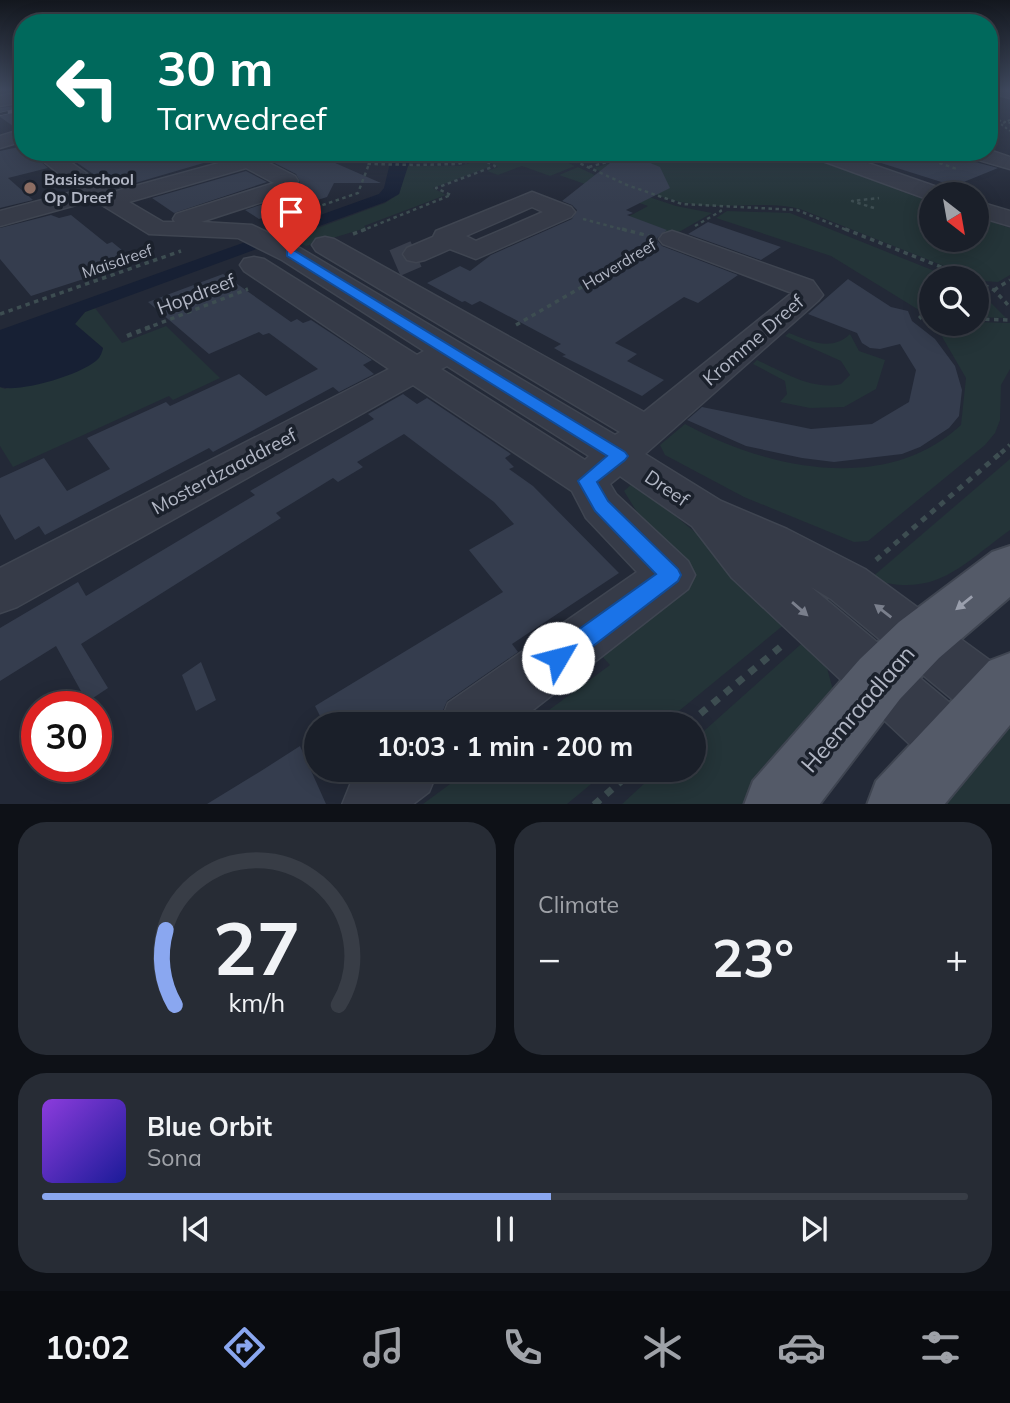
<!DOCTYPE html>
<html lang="en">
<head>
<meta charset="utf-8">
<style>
	:root { --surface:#1a1f29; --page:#272c35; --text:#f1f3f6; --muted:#9fa2a8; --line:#383d46; --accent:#8aa7f0 }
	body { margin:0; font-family:Mulish,sans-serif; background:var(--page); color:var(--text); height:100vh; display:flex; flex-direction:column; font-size:26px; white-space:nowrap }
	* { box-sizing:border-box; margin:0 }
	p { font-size:23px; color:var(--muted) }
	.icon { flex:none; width:38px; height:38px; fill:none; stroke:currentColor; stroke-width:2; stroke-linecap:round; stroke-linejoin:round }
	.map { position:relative; height:804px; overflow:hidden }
	.sheet { display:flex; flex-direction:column; gap:18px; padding:18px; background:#0e1117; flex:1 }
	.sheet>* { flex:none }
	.banner { position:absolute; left:14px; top:14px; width:984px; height:147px; border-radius:28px; box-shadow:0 4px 18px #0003,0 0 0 2px var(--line); background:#00695c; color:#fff; overflow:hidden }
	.needle { width:46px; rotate:149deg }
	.buttons { position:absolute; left:919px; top:182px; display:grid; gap:14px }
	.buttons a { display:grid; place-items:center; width:70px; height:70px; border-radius:50%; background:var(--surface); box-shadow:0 4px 18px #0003,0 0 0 2px var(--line); font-size:35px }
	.speed { position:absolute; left:21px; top:691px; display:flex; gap:14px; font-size:35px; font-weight:700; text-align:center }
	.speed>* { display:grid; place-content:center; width:91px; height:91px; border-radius:50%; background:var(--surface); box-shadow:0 4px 18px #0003,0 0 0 2px var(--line); line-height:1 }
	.speed .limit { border:10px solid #d22; background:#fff; color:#111 }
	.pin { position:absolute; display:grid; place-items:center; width:60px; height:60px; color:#fff; margin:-72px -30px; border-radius:50% 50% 50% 0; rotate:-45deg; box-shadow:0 0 7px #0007 }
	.pin .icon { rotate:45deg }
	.me { position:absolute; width:77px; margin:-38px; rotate:53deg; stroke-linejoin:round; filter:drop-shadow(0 0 5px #0008) }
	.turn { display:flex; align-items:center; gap:24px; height:147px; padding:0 28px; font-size:32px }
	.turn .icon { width:91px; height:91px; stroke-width:2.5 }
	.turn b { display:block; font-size:49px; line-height:60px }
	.big { font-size:52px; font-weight:700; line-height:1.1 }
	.sheet .widget { flex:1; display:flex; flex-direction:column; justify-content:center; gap:10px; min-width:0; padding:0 24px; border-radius:28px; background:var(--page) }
	.sheet .dial { align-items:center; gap:0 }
	.dial svg { height:182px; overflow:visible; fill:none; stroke:var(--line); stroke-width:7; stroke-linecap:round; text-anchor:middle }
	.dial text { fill:var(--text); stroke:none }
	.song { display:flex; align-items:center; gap:21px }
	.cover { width:84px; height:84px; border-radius:10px; background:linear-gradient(135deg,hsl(270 70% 55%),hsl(240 70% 35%)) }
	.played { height:7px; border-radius:4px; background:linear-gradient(90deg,var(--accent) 55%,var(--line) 55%) }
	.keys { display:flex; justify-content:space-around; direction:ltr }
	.heat { display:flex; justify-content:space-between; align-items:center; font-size:38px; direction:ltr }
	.sheet .tiles { flex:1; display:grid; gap:18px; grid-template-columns:1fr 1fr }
	.widget:last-child { grid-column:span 2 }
	.trip { position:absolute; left:304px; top:712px; width:402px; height:70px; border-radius:35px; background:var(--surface); box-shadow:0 4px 18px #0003,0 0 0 2px var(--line); font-weight:700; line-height:70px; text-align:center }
	.tab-bar { display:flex; height:112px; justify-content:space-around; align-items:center; background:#0a0c10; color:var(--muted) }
	.tab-bar .icon { width:49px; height:49px }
	.tab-bar .on { color:var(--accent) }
	.tab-bar b { font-size:32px; color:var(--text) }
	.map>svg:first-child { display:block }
	.green { fill:#243438 }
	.water { fill:#172034 }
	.building { fill:#353d4e }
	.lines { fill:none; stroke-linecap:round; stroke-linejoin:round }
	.minor-tunnel { stroke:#383e4c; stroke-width:28; stroke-dasharray:28 14; stroke-linecap:butt }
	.minor-casing { stroke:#3f4551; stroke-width:3 }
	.major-casing { stroke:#3f4551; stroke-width:4 }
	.path-far5 { stroke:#3d4d51; stroke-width:2; stroke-dasharray:2.5 2.5; stroke-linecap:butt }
	.path-far4 { stroke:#3d4d51; stroke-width:2.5; stroke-dasharray:3.5 3.5; stroke-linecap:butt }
	.path-far3 { stroke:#3d4d51; stroke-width:3.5; stroke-dasharray:4.5 4.5; stroke-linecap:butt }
	.path-far2 { stroke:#3d4d51; stroke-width:4.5; stroke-dasharray:5 5; stroke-linecap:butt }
	.path-far1 { stroke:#3d4d51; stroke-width:5; stroke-dasharray:6 6; stroke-linecap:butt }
	.path { stroke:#3d4d51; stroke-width:7; stroke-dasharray:8 8; stroke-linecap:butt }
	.minor { fill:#363b48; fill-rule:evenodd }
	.major { fill:#545a68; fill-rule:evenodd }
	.rail-casing { stroke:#585f6f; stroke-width:3.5 }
	.rail { stroke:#1b212c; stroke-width:2.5; stroke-dasharray:8; stroke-linecap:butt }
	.oneway { fill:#9a9fad }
	.oneway2 { fill:#7a7f8c }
	.route { fill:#1a73e8; stroke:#114b97; stroke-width:2 }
	.education-dot { fill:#8d6e63; stroke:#1b212c; stroke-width:2.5 }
	.labels { text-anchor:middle; stroke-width:7; stroke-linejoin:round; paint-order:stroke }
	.far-poi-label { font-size:16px; font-weight:bold; fill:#b1b6c4; stroke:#1b212c; text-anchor:start }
	.far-street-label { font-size:16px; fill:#b1b6c4; stroke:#1b212c }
	.street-label { font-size:19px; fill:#b1b6c4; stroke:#1b212c }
	.near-street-label { font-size:23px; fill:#b1b6c4; stroke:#1b212c }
</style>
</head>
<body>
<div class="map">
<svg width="1010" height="805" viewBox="0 0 1010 805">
	<rect width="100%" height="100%" fill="#232937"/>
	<!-- green -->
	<g class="green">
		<polygon points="403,152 499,152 456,163 410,163 410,157"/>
		<polygon points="520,152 545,152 575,166 550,176 522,166 498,175 487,171 498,167 487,160"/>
		<path d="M649,152H717L809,158L901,188L898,190L931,202V240H976L977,217L1010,228V275L998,282L982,281L800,209C765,200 727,210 691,204C657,199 624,182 593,168Z"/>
		<polygon points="481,160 492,166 433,188 446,195 364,226 366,228 306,246 291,238 385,203 399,194 407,166 459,166"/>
		<polygon points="578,167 622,188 676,206 712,213 672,236 647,228 613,225 648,206 559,175"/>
		<polygon points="727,211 790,213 952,278 931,278 931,315 927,315 831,256 716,218"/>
		<polygon points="977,289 1006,318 977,317"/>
		<polygon points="95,308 122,343 166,326 220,378 173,400 169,396 13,467 0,446 0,387 5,389 103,348 75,324 85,312"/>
		<path d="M977,322L1010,323V369L1001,385L1000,420L995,433L985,445L868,541L854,542L744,497L665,455L660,445L685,424C767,469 886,495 961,425L966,378L941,335L946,334L933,324Z"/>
		<path d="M789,333C809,341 832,352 850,334L859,351L885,360L876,389L844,407L810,408L780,402L787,394L785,381L753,364L757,360C783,372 812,391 841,384L850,375L841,361L785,336Z"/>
		<path d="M1010,459V530C960,566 936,599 870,579Z"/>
		<polygon points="634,482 796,615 663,724 530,724 610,665 591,644 694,571 637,512 624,491"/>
		<polygon points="809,637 827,668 836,701 761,804 621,805 659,770 695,770 695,739"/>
		<polygon points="1010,701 1010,804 922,804"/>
		<polygon points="469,770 608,770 567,804 423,804"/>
	</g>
	<!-- water -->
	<path class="water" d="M376,152H403L411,157L399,194L385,202L85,312L75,324L103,348C103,350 100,357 99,358C85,374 20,393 0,387V330L379,194L384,188L390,163L386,156Z"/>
	<!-- building -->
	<g class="building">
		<polygon points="23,105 23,127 16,128 0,117 0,108"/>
		<polygon points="23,146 23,152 41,152 38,159 48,168 8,178 33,200 0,208 0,151"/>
		<polygon points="83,152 241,152 115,189 73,160 80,158"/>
		<polygon points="269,152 310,152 381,183 334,183 327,197 259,219 245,210 294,194 300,182 296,174 265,158"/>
		<polygon points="624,152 660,167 670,188 626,210 633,213 627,215 667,230 656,239 662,246 738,275 698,303 684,297 615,343 637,354 627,361 664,380 642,396 562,356 566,355 554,348 561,344 480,301 472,305 465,301 462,302 427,283 460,266 470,271 491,255 572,219 577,210 572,205 562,201"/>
		<polygon points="863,152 960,152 964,159 998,168 954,186 862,157"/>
		<polygon points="246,171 267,182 174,213 152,198"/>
		<polygon points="51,215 59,218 71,215 107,244 112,242 133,259 120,263 124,266 31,296 0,259 0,228"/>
		<polygon points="708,222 781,247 761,260 688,234"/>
		<polygon points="223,274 291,322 297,319 303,323 311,320 372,360 363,365 374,374 339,392 333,387 213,452 209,448 45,535 39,526 15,540 0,514 0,478 44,458 67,491 110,469 87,438 166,402 170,406 239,374 266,396 318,369 269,333 263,335 259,332 209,354 148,302"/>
		<polygon points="848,279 891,307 908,311 912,321 935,339 955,366 962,390 959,416 949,428 920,447 902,454 834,462 802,458 746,446 687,420 702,407 811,429 872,424 909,402 916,370 900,344 880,349 870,348 862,343 857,333 808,314"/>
		<polygon points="403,394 417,404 427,398 511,454 505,458 514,467 509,469 533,486 619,573 512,644 518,652 447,701 438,722 434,724 324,724 315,706 503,592 469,550 514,524 494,502 404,434 357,462 363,467 338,482 333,478 299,499 276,513 281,518 81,644 108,688 87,702 56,646 0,681 0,628 78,582 86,596 255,495 250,491 374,419 368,414"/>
		<polygon points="201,662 216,700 196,711 182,675"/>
		<polygon points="300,746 326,804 207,804 261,771"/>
	</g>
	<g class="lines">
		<!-- minor-tunnel -->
		<polyline class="minor-tunnel" points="395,263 416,254"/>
		<defs>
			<g id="minor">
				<polygon points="990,90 1010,90 1010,98 992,93"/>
				<polygon points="23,92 23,102 0,106 0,96"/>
				<polygon points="23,129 23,141 0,148 0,136"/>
				<polygon points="989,150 1010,157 1010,169 965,156 962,152"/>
				<path d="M45,152H81L78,156L66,159L113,192L241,157L245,152H267L261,159L295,176L298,181L293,192L201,222L252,225L300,248L615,435L620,432L316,251L312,245L316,239L325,237L334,239L644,412L792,293L663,244L659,239L663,234L672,231L681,234L813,281L823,295L818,301L645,454L721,501L787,529L865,569L1010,675V720L995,726L975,718L831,599L811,587L975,724L984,745L975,766L954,775L933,766L732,578L692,526L620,476L610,484L616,494L688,561L695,575L688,589L515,724H440L448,703L637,572L586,518L572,491L413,385L17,607L0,613V568L389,369L244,271L240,265L244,259L254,257L264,259L417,355L424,351L282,260L238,238L149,234L94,200L0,226V211L80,190L43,161L40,157ZM246,168L274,183L176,214L173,219L175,222H163L129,202ZM447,366L589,456L585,460L441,369Z"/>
				<polygon points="806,152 836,152 943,189 946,194 931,194 931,200 927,199 809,156"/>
				<path d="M532,192L571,207L575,212L571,217L476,259L450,249L425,260L416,262L407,260L403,254L407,248L433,237L436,231ZM532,207L543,212L476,241L466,236Z"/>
				<polygon points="976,201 1010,211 1010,226 976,216"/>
				<polygon points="356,770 438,770 429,792 412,805 342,805"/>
			</g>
			<g id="major">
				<polygon points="1010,546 1010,597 939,658 900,699 819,805 744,805 753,781 860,659 899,622 992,552"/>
				<polygon points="1010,653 1010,725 944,805 867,805 876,781 989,661"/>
			</g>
		</defs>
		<!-- minor casing -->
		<use href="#minor" class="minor-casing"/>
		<!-- major casing -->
		<use href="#major" class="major-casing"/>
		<!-- path-far5 -->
		<g class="path-far5">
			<polyline points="989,118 1010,123"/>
			<polyline points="1010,120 1001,124 1010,131"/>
			<polyline points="504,153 507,152"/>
			<polyline points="639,153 642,152"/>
		</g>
		<!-- path-far4 -->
		<g class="path-far4">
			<polyline points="152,152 167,161"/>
			<polyline points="342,152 369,164 418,165 458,164 507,152"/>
			<polyline points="555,152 627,185 682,204 797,210 849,231"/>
			<polyline points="906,152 957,169"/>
			<polyline points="589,167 642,152"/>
			<polyline points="874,208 852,201 879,198"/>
			<polyline points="583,219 628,231"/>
			<polyline points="276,221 358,193 369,164"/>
			<polyline points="695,226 721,211 718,207"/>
			<polyline points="361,231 451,195 436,188 495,166 481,159"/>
		</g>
		<!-- path-far3 -->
		<g class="path-far3">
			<polyline points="622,229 649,236"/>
			<polyline points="845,229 969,278"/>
			<polyline points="353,234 366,229"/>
			<polyline points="976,281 994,290 1010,307"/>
			<polyline points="994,290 1010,280"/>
			<polyline points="0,314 181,251"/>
			<polyline points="931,317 920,317 935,329"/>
			<polyline points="976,319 1010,320"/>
			<polyline points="516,325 651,247"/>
			<polyline points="145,329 248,289"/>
		</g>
		<!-- path-far2 -->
		<g class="path-far2">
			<polyline points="933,327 939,332"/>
			<polyline points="127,336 150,327"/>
			<polyline points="1001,453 1010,445"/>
		</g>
		<!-- path-far1 -->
		<polyline class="path-far1" points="876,560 1003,451"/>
		<!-- path -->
		<g class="path">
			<polyline points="688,724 784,644"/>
			<polyline points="594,805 634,770"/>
		</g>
		<!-- minor -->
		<use href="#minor" class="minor"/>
		<!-- major -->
		<use href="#major" class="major"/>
		<defs>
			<polyline id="rail" points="0,114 23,109"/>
		</defs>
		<!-- rail casing -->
		<use href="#rail" class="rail-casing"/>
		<!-- rail -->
		<use href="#rail" class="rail"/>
	</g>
	<!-- one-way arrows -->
	<defs><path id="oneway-solid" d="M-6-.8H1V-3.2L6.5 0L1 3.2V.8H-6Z" transform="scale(1.75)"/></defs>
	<use class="oneway" href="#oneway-solid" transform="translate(964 603) rotate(141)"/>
	<g class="oneway2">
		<use href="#oneway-solid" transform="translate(800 609) rotate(41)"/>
		<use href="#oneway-solid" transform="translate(883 611) rotate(-142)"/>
	</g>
	<!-- sky -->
	<linearGradient id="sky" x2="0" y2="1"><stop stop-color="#13171e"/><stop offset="0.44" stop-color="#3f495e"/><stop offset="1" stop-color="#3f495e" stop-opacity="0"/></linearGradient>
	<rect width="1010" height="203" fill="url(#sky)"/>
	<!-- route -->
	<polygon class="route" points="287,251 295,251 625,452 628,456 625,460 597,482 608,501 678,569 681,575 678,581 567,666 558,669 550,666 547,658 550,650 656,574 595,511 578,481 607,456 287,256"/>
	<!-- markers -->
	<circle class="education-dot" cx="30" cy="188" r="7"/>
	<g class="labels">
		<!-- far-poi labels -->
		<g class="far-poi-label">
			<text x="44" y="185">Basisschool<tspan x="44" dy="18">Op Dreef</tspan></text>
		</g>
		<!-- far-street labels -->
		<g class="far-street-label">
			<text transform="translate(117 261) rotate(-19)" y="6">Maisdreef</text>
			<text transform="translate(619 264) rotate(-31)" y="6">Haverdreef</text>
		</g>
		<!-- street labels -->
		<g class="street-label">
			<text transform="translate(196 294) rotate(-21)" y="7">Hopdreef</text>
			<text transform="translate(753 340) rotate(-41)" y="7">Kromme Dreef</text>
			<text transform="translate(224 471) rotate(-28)" y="7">Mosterdzaaddreef</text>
			<text transform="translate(667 488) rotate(34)" y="7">Dreef</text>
		</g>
		<!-- near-street labels -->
		<g class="near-street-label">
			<text transform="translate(858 709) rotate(-49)" y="8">Heemraadlaan</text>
		</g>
	</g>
</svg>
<div class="buttons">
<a><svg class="needle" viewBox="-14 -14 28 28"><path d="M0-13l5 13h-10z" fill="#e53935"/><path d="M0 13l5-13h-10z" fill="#9fa2a8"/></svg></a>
<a><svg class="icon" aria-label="search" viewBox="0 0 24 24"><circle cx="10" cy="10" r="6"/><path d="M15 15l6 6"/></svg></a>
</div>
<div class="speed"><div class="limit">30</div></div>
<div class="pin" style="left:291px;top:254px;background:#d93025"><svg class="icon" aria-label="arrive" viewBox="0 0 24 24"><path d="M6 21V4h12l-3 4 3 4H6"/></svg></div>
<svg class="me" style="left:558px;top:658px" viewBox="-20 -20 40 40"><circle r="19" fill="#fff"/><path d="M0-13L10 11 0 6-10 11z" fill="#1a73e8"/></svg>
<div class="trip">10:03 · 1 min · 200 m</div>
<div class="banner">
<div class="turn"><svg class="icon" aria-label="left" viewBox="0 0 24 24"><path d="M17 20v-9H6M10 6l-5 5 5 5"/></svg><div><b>30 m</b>Tarwedreef</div></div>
</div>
</div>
<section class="sheet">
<div class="tiles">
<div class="widget dial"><svg viewBox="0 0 100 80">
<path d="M14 69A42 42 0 1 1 86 69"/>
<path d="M14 69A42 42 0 0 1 10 36" stroke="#8aa7f0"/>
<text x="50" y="56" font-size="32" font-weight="700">27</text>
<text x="50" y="72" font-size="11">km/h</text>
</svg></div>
<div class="widget"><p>Climate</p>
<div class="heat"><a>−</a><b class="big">23°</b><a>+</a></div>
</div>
<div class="widget">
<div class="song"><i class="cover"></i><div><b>Blue Orbit</b><p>Sona</p></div></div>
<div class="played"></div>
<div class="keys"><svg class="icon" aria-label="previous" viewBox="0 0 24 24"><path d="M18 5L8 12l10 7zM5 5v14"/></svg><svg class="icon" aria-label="pause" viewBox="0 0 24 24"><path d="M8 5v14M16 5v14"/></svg><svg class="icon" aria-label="next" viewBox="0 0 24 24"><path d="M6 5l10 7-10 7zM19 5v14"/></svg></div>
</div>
</div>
</section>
<nav class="tab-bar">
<b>10:02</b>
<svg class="icon on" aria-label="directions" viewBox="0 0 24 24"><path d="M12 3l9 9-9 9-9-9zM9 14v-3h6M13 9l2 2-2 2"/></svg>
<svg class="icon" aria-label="music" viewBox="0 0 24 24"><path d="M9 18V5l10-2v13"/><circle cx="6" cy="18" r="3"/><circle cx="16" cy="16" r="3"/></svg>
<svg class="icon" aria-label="phone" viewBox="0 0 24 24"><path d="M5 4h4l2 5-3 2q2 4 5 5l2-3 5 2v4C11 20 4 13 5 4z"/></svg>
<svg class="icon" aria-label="climate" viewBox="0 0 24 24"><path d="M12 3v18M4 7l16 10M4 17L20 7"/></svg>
<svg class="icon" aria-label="car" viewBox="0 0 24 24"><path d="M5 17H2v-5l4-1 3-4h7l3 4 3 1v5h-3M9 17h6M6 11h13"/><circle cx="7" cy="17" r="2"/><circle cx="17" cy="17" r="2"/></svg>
<svg class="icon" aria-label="filters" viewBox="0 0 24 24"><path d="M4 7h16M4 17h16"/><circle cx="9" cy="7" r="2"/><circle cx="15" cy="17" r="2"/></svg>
</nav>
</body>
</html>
